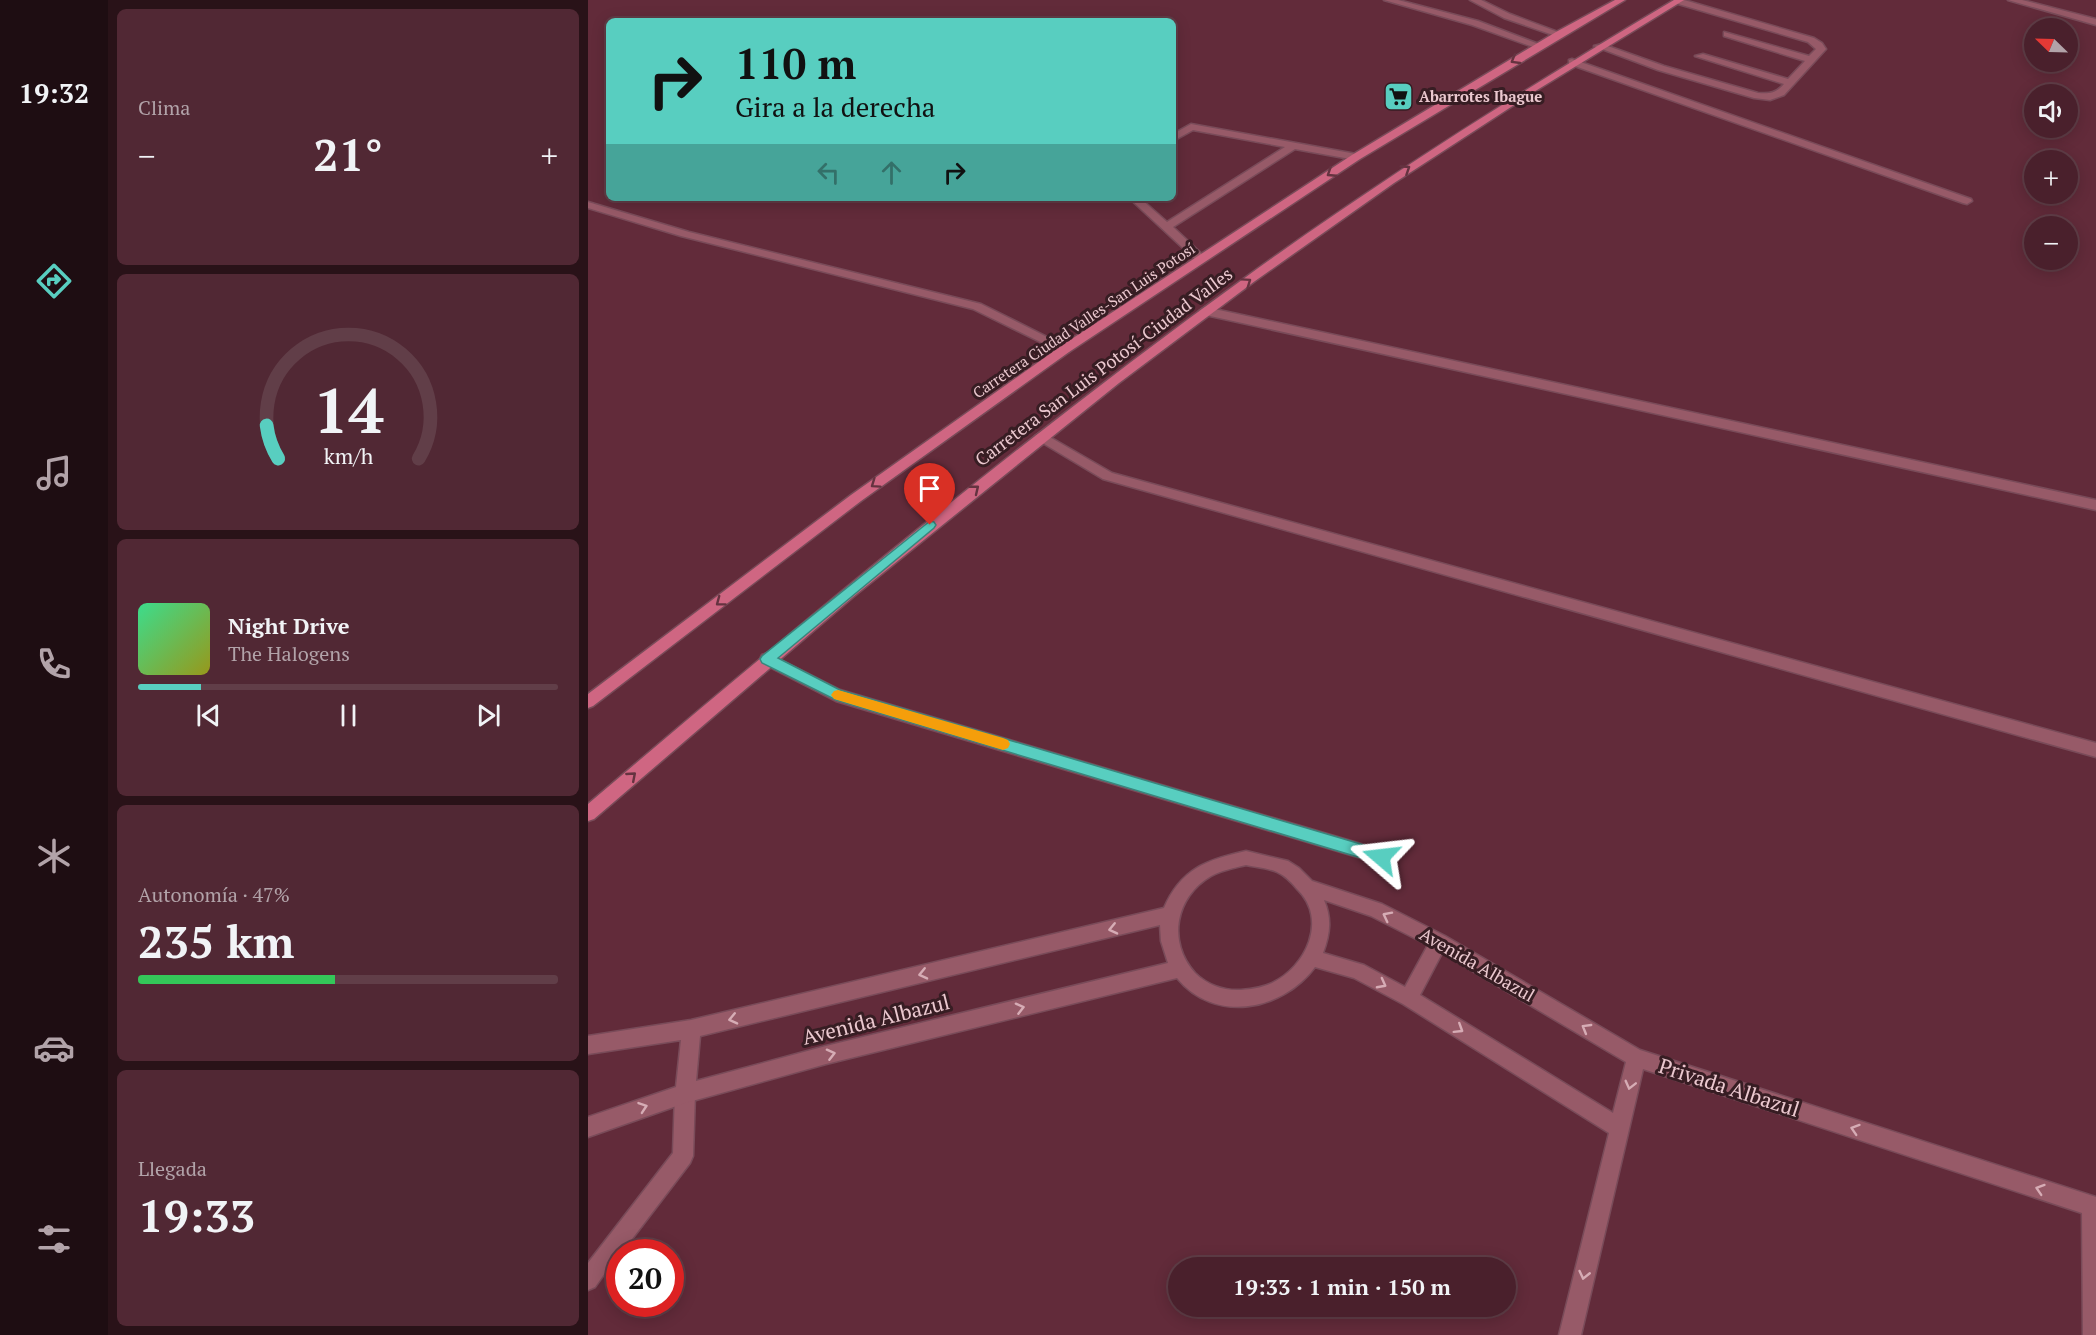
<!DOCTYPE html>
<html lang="es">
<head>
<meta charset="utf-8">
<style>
	:root { --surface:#4a202c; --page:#512834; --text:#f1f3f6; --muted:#b2a3a9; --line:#613e48; --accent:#58cec0 }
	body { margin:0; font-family:"PT Serif",serif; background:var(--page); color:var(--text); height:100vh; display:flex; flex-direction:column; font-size:22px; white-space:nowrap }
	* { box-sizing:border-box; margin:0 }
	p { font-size:20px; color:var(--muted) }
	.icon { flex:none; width:33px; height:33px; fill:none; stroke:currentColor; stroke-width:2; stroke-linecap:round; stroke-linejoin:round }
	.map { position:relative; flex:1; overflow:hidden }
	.sheet { display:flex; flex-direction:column; gap:9px; padding:9px; background:#291218; width:480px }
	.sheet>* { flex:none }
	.top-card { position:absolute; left:18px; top:18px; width:570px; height:183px; border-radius:9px; box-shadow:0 3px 15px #0003,0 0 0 2px var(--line); background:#58cec0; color:#111; overflow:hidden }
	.needle { width:39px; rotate:293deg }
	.tools { position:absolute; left:1436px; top:18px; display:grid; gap:12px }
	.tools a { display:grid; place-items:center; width:54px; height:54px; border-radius:50%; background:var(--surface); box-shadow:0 3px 15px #0003,0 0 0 2px var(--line); font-size:30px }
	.speed { position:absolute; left:18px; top:1239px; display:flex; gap:12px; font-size:30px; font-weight:700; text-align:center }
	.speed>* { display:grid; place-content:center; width:78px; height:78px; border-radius:50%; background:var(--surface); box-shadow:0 3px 15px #0003,0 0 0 2px var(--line); line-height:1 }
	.speed .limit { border:9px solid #d22; background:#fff; color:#111 }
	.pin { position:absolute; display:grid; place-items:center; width:51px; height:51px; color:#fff; margin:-62px -26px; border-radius:50% 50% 50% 0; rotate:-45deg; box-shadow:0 0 6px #0007 }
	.pin .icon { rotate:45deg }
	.me { position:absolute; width:66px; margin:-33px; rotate:287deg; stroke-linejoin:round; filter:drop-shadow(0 0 4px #0008) }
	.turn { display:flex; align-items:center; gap:21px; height:126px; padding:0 30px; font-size:27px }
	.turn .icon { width:78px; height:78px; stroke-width:2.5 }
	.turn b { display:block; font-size:42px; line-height:51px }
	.lanes { display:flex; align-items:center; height:57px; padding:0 30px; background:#0003; justify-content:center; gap:30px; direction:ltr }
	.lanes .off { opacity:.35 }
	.big { font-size:45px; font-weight:600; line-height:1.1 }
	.sheet .card { flex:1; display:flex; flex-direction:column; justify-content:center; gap:9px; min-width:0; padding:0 21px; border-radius:9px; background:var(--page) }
	.sheet .dial { align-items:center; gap:0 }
	.dial svg { height:156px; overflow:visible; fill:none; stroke:var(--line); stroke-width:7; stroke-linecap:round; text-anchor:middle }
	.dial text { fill:var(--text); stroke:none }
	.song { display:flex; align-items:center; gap:18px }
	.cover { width:72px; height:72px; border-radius:9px; background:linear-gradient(135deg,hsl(150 70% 55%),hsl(60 70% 35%)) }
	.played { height:6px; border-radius:3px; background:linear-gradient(90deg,var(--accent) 15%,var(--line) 15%) }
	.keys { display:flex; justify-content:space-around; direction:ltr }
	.heat { display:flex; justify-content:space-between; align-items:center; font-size:33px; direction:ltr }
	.charge { height:9px; border-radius:4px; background:linear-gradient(90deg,#34c759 47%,var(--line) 0) }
	.trip { position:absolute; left:580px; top:1257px; width:348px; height:60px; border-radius:30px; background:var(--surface); box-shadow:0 3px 15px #0003,0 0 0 2px var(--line); font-weight:600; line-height:60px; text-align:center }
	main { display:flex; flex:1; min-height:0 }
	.tab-bar { display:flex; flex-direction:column; width:108px; justify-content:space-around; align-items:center; background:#1e0d12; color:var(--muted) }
	.tab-bar .icon { width:42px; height:42px }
	.tab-bar .selected { color:var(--accent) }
	.tab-bar b { font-size:27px; color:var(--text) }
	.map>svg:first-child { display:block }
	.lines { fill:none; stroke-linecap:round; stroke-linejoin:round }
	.lane-casing { stroke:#794b59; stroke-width:3 }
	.street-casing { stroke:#794b59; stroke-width:3 }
	.primary-casing { stroke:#794b59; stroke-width:3 }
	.lane { fill:#975a68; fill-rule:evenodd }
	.street { fill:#975a68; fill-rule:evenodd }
	.primary { fill:#cf6682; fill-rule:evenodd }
	.oneway { stroke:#653340 }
	.oneway2 { stroke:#d6acb5 }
	.route { fill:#58cec0; stroke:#39867d; stroke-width:1.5 }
	.slow { fill:#f59e0b }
	.labels { text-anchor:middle; stroke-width:6; stroke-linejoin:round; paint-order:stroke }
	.far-poi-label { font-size:15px; font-weight:bold; fill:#ebc8cf; stroke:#371d23; text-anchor:start }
	.far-street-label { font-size:15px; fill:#ebc8cf; stroke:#371d23 }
	.street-label { font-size:18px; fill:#ebc8cf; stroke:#371d23 }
	.near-street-label { font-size:21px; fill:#ebc8cf; stroke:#371d23 }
</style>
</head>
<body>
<main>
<nav class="tab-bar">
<b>19:32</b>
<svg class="icon selected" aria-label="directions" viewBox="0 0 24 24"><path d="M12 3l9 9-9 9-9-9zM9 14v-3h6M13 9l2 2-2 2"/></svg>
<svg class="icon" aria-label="music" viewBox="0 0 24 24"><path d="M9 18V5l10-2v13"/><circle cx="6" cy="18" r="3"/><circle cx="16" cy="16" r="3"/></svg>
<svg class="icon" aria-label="phone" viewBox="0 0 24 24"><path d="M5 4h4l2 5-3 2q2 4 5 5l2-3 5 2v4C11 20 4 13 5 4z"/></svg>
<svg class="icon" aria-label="climate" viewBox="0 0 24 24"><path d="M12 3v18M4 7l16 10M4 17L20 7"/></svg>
<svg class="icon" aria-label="car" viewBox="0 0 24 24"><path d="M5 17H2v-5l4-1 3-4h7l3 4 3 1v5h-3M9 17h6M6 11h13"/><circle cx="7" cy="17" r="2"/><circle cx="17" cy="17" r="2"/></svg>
<svg class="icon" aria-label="filters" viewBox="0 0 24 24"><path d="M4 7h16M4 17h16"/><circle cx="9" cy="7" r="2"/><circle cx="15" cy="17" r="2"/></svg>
</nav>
<section class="sheet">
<div class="card"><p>Clima</p>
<div class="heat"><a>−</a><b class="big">21°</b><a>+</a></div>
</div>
<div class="card dial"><svg viewBox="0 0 100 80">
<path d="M14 69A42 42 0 1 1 86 69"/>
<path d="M14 69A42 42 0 0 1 8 52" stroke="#58cec0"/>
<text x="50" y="56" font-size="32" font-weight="700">14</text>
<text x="50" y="72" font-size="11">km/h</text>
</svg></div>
<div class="card">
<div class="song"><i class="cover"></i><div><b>Night Drive</b><p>The Halogens</p></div></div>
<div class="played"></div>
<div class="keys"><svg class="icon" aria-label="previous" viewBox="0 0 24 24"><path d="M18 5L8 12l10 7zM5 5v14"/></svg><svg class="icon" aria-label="pause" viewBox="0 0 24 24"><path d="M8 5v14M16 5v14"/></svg><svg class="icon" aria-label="next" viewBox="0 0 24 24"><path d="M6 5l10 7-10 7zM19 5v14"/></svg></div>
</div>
<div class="card"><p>Autonomía · 47%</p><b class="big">235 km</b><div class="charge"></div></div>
<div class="card"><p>Llegada</p><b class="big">19:33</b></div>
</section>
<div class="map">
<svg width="1508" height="1335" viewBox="0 0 1508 1335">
	<rect width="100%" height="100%" fill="#622b3a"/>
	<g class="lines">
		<defs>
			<g id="lane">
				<polygon points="796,0 810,0 890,21 956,46 948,48 884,25"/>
				<polygon points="882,0 893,0 922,14 975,34 968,36 916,18"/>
				<path d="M1086,0H1096L1226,38L1234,43L1238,49L1196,95L1182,100L1166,98L1070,70L1006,46L1014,44L1076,66L1170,93C1182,94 1188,93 1196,84L1107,56L1115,54L1200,79L1217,61L1136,36V32L1221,56L1228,49L1220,42L1087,3Z"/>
				<polygon points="984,59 1383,199 1384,201 1379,204 1375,203 981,64 981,60"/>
				<polygon points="603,124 768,154 773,157 768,160 707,149 585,227 617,257 617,261 609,261 541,198 552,198 579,222 697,147 605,130 585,141 585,134"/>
				<polygon points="179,653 252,690 793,850 799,852 801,857 799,862 793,864 248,701 174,663 172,659 174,655"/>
				<polygon points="97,1083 104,1086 107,1093 105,1156 102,1163 34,1252 32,1252 7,1287 0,1290 0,1263 85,1153 87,1093 90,1086"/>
			</g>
			<g id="street">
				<polygon points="1420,0 1434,0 1508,19 1508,25"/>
				<polygon points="0,202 101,232 393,304 483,349 481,352 473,352 385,309 93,236 0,208"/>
				<polygon points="617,307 1508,500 1508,510 613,314 611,311"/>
				<polygon points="453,432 524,473 1508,743 1508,757 515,479 448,439 447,436"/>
				<path d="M658,851L700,861L711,868L724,881L794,904L857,936L1052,1050L1508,1197V1335H1495L1494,1213L1055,1069L993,1335H971L1021,1133L815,1004L766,978L727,967C694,1011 627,1024 589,978L238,1064L97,1103L0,1137V1117L88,1087L93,1040L0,1054V1036L103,1020L576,908C593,869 618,860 658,851ZM658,865C668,867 680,868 689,872C698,876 704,883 710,890C740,920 718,967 684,983C673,988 664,989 653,990C636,991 619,985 607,973C579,942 587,897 623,876C634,870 646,868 658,865ZM736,900L783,916L840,945L817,987L776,965L735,953C742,934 744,919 736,900ZM572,925L573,941L580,963L238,1046L108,1081L112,1036ZM854,953L1038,1062L1025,1113L832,995Z"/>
			</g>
			<g id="primary">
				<polygon points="1027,0 1037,0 772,159 481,352 273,501 5,706 0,708 0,694 263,495 473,346 764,155 968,32"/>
				<path d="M1086,0H1096L949,90L806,183L667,281L531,383L265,597L6,819L0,821V804C214,622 430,442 658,277C796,177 940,87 1086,0Z"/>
			</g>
		</defs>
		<!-- lane casing -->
		<use href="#lane" class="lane-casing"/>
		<!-- street casing -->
		<use href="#street" class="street-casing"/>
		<!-- primary casing -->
		<use href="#primary" class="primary-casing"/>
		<!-- lane -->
		<use href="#lane" class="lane"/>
		<!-- street -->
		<use href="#street" class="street"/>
		<!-- primary -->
		<use href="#primary" class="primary"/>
	</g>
	<!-- one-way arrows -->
	<defs><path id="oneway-chevron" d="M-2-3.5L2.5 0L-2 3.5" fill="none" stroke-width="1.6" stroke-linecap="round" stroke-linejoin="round" transform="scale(1.5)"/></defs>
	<g class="oneway">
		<use href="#oneway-chevron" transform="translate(927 60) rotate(149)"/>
		<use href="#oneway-chevron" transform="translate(818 169) rotate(-33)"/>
		<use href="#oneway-chevron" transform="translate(743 173) rotate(147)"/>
		<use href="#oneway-chevron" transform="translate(659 282) rotate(-35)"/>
		<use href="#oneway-chevron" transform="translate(287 484) rotate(145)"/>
		<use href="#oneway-chevron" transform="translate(387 489) rotate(-39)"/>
		<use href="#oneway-chevron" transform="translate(132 602) rotate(143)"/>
		<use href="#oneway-chevron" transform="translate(44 776) rotate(-41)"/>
	</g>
	<g class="oneway2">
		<use href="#oneway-chevron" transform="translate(799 916) rotate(-153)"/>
		<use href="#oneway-chevron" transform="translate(525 929) rotate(167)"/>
		<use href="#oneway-chevron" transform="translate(335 974) rotate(167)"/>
		<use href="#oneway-chevron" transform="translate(794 984) rotate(28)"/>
		<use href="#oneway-chevron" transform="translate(432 1008) rotate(-14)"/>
		<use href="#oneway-chevron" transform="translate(145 1019) rotate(167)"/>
		<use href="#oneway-chevron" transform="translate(998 1028) rotate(-150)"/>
		<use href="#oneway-chevron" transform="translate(871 1029) rotate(32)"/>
		<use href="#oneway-chevron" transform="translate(243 1054) rotate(-14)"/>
		<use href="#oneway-chevron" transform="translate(1042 1085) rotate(104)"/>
		<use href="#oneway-chevron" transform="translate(55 1107) rotate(-19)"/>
		<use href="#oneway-chevron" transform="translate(1267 1129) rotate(-162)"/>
		<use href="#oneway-chevron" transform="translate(1452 1189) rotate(-162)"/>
		<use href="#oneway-chevron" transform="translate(996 1275) rotate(103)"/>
	</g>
	<!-- route -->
	<polygon class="route" points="342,521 346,522 348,525 346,528 190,658 252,690 793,850 798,852 801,857 798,862 793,864 248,700 174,663 172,659 174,656"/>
	<!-- slow -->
	<polygon class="slow" points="250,690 415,738 420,740 422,744 420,748 415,750 246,699 243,695 246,691"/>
	<!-- icons -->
	<defs>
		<symbol id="supermarket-square" viewBox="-11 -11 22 22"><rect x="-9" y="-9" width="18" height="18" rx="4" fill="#58cec0" stroke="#371d23"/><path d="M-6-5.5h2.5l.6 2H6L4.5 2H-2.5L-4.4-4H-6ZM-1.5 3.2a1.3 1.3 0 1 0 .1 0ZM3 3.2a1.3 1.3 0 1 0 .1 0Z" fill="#111"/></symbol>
	</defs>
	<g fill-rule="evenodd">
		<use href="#supermarket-square" x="794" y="80" width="33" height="33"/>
	</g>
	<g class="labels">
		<!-- far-poi labels -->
		<g class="far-poi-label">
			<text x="831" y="102">Abarrotes Ibague</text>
		</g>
		<!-- far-street labels -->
		<g class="far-street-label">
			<text transform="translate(496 321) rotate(-34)" y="5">Carretera Ciudad Valles-San Luis Potosí</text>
		</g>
		<!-- street labels -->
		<g class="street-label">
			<text transform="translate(516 367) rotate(-37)" y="6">Carretera San Luis Potosí-Ciudad Valles</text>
			<text transform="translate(889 965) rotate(30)" y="6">Avenida Albazul</text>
		</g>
		<!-- near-street labels -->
		<g class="near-street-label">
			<text transform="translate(288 1020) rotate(-14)" y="7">Avenida Albazul</text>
			<text transform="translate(1141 1088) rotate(18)" y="7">Privada Albazul</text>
		</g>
	</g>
</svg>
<div class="tools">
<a><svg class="needle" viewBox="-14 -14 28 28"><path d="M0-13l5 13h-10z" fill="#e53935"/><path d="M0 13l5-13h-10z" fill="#b2a3a9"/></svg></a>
<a><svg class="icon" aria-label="sound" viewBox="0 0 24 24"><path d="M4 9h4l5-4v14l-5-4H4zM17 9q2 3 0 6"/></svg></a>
<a>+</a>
<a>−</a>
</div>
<div class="speed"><div class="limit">20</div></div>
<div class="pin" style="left:342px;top:525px;background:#d93025"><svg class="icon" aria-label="arrive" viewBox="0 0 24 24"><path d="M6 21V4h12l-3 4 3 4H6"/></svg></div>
<svg class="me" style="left:793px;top:857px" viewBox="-20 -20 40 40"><path d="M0-17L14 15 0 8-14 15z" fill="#58cec0" stroke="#fff" stroke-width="4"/></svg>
<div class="trip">19:33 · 1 min · 150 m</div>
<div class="top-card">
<div class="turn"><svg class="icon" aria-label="right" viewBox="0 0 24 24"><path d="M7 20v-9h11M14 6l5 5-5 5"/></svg><div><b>110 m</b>Gira a la derecha</div></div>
<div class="lanes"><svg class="icon off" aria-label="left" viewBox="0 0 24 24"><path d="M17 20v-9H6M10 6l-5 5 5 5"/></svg><svg class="icon off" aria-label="ahead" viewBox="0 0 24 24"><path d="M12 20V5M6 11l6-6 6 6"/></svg><svg class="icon" aria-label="right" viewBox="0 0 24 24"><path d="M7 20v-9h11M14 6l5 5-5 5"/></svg></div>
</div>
</div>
</main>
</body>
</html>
